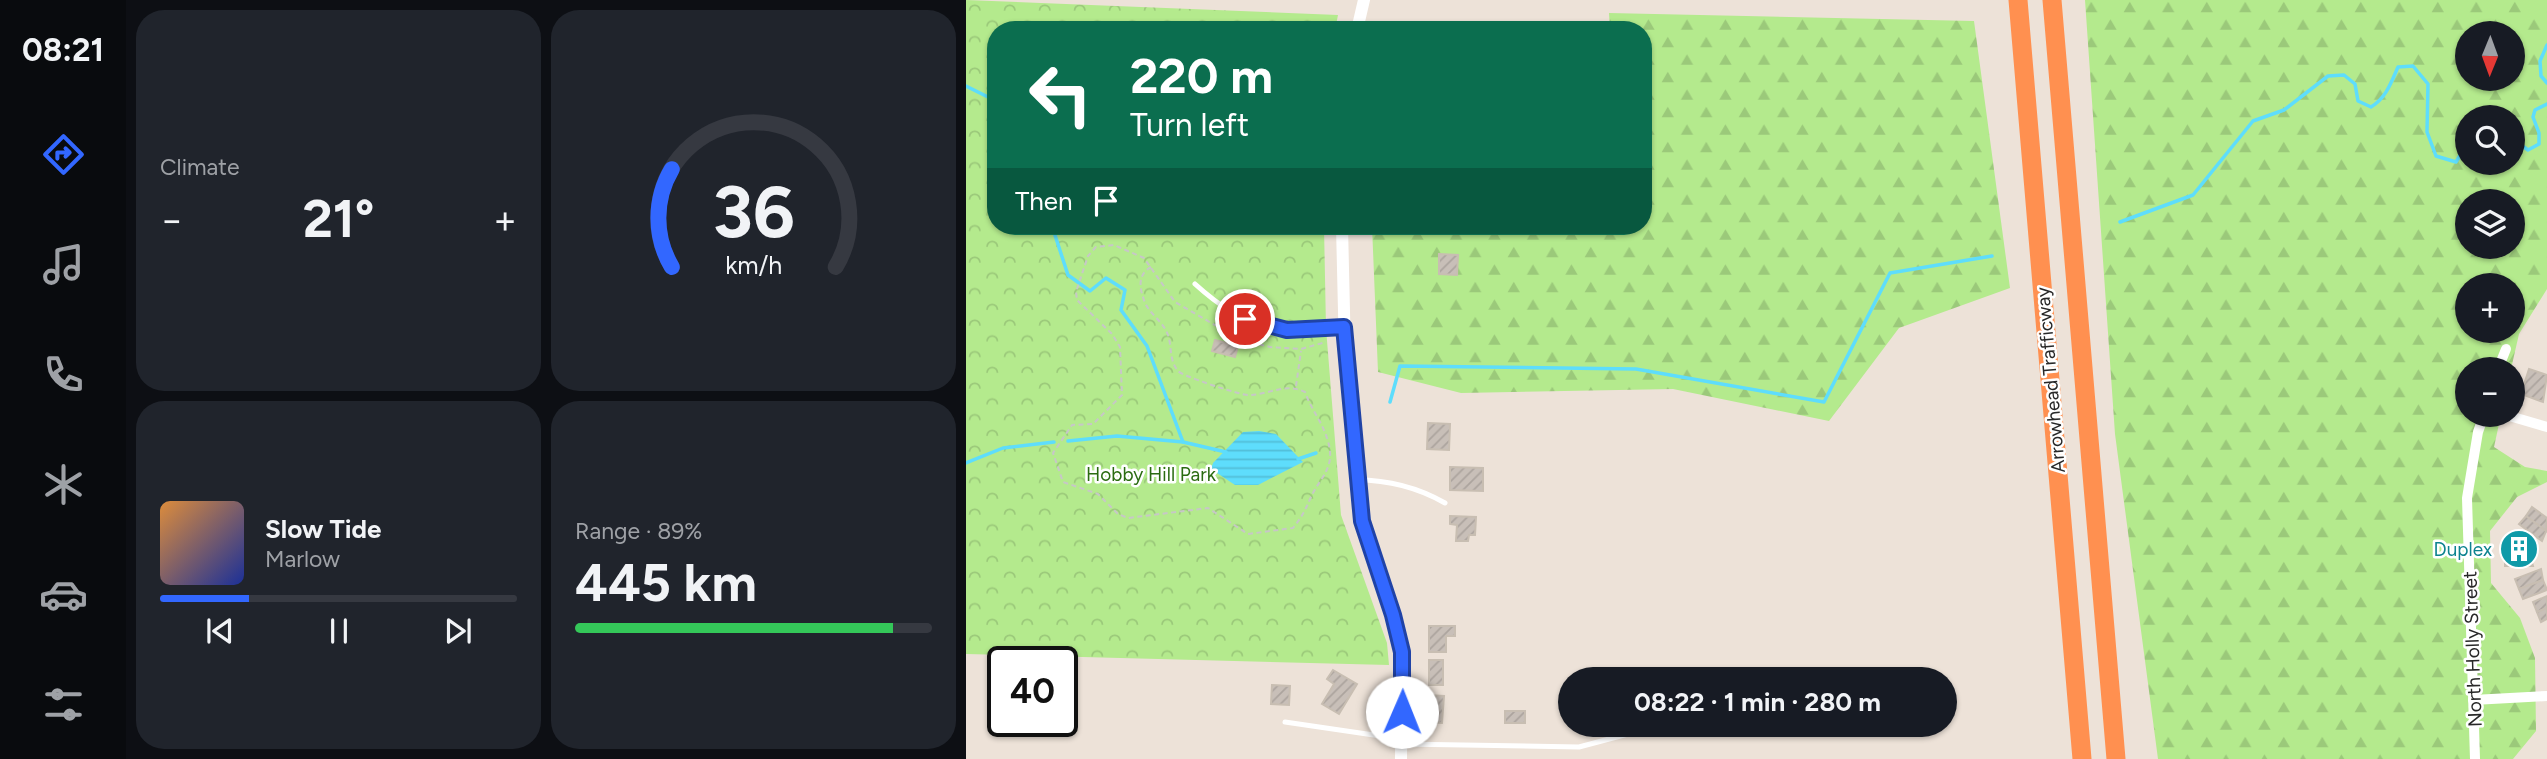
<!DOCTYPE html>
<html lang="en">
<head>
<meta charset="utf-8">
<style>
	:root { --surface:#171b24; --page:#20242c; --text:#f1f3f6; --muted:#9ea1a6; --line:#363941; --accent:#3267ff }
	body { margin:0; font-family:Figtree,sans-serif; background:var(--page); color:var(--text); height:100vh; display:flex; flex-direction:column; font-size:26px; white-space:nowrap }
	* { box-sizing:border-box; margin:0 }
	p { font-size:23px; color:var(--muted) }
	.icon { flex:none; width:38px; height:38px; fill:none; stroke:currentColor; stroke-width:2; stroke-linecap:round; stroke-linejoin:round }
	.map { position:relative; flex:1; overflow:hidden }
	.side { display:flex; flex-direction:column; gap:10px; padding:10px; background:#0d0f14; width:840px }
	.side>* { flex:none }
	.guide { position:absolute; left:21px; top:21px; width:665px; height:214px; border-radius:28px; box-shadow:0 2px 5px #0004; background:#0b6e4f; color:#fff; overflow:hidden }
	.needle { width:46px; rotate:181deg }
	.fabs { position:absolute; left:1489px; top:21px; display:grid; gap:14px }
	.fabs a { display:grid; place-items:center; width:70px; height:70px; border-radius:50%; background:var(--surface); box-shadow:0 2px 5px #0004; font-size:35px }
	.speed { position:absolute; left:21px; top:646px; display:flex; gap:14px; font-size:35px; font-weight:700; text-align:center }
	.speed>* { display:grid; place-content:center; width:91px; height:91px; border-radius:50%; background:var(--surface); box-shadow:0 2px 5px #0004; line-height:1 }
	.speed .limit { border:4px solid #111; border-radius:10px; background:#fff; color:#111 }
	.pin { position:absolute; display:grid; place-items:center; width:60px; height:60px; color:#fff; margin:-30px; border:4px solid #fff; border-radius:50%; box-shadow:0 2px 7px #0007 }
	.me { position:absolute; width:77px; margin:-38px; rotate:1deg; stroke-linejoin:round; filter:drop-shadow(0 0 5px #0008) }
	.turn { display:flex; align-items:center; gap:24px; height:147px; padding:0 28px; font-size:32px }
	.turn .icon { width:91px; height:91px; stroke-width:2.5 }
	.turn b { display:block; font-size:49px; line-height:60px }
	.then { display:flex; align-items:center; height:66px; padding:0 28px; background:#0003; gap:14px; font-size:26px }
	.big { font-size:52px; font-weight:700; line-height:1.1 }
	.side .widget { flex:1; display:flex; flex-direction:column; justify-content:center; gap:10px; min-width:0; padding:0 24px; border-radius:28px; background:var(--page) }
	.side .dial { align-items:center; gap:0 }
	.dial svg { height:182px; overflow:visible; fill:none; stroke:var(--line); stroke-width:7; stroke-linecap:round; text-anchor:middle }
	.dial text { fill:var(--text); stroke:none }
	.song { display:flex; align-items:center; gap:21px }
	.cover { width:84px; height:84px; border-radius:10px; background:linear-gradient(135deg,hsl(30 70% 55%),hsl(230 70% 35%)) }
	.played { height:7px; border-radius:4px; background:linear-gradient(90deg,var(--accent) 25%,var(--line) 25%) }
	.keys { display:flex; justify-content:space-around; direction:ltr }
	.heat { display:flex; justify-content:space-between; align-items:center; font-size:38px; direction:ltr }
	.charge { height:10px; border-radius:5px; background:linear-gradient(90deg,#34c759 89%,var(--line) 0) }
	.side .tiles { flex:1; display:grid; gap:10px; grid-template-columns:repeat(2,1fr) }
	.trip { position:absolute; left:592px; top:667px; width:399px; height:70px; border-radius:35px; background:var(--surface); box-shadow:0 2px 5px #0004; font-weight:700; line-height:70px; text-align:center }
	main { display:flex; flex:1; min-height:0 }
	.dock { display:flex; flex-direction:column; width:126px; justify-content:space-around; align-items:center; background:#090b0e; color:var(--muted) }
	.dock .icon { width:49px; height:49px }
	.dock .on { color:var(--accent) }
	.dock b { font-size:32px; color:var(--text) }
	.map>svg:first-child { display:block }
	.forest { fill:url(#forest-firs); fill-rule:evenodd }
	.park { fill:url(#park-crowns) }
	.water { fill:url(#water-rules) }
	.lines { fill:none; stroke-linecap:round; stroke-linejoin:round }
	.stream { stroke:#5eddfc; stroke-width:3.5 }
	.building { fill:url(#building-hatch); stroke:#c8beb2; stroke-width:2 }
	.path { stroke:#c7c7c7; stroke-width:2; stroke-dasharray:5 3.5; stroke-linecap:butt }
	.service { stroke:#fff; stroke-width:5 }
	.minor { stroke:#fff; stroke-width:10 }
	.tertiary { stroke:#fff; stroke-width:12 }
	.motorway { stroke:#ff9050; stroke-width:19 }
	.route-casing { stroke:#2043a6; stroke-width:18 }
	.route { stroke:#3267ff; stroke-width:12 }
	.labels { text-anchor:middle; stroke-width:5; stroke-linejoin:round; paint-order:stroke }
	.street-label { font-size:19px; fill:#282828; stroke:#fff }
	.park-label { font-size:19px; fill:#2b6c11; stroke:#fff }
	.culture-label { font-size:19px; fill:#0d838f; stroke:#fff; text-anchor:end }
</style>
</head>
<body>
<main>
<nav class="dock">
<b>08:21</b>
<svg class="icon on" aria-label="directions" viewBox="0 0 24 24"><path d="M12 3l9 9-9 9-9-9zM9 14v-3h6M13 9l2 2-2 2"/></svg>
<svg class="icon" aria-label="music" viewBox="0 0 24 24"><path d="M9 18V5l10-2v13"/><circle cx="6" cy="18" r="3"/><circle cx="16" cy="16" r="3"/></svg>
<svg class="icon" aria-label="phone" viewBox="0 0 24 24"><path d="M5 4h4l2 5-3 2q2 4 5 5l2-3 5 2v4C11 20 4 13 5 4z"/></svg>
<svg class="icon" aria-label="climate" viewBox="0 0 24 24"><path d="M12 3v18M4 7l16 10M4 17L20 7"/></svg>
<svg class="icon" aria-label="car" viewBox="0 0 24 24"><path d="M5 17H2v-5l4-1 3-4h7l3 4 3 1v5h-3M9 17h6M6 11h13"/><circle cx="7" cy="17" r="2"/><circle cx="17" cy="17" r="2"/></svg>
<svg class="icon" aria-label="filters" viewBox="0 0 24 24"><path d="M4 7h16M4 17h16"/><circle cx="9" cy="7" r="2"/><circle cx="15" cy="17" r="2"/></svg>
</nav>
<section class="side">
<div class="tiles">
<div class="widget"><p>Climate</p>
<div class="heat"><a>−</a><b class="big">21°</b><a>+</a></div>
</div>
<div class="widget dial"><svg viewBox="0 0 100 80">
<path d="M14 69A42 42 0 1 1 86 69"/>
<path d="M14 69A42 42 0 0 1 14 26" stroke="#3267ff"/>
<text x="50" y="56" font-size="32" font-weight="700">36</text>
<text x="50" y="72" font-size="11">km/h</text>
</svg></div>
<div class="widget">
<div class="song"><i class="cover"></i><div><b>Slow Tide</b><p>Marlow</p></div></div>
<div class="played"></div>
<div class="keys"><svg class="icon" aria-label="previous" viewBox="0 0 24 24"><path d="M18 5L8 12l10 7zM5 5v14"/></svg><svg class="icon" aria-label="pause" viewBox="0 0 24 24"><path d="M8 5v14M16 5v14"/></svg><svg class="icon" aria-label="next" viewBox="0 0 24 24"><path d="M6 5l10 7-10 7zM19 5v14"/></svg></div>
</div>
<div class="widget"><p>Range · 89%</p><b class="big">445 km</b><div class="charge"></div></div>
</div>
</section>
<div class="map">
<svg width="1581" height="759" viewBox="0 0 1581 759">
	<defs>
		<pattern id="forest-firs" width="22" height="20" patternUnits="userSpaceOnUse" patternTransform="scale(1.75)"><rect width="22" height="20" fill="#b4ea8d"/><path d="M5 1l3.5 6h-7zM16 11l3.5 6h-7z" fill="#9bc97a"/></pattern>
		<pattern id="park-crowns" width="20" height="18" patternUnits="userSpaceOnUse" patternTransform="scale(1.75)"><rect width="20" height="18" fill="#b4ea8d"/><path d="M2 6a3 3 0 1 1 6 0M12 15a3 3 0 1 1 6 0" fill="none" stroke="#9bc97a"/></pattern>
		<pattern id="water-rules" width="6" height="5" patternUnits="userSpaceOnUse" patternTransform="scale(1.75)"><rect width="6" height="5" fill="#5eddfc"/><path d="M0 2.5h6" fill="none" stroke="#52bed8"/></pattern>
		<pattern id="building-hatch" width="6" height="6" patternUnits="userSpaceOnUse" patternTransform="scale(1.75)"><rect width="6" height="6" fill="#c8bfb8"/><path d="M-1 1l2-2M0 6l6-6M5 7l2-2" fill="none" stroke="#aca49e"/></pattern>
	</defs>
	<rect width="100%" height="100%" fill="#ede2d8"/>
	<!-- forest -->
	<g class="forest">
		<path d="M1119,0H1581V289L1553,334L1545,369H1502V415H1535L1528,447L1559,467L1581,471V482L1551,497L1524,531L1525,583L1554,618L1569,658L1570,731L1547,759H1192L1149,434ZM1502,33H1547V79H1502ZM1502,117H1547V163H1502ZM1502,201H1547V247H1502ZM1502,285H1547V331H1502Z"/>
		<polygon points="643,13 1008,21 1044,288 933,328 863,421 707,389 495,393 412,372 406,226 677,226 677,30 644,30"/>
	</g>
	<!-- park -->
	<polygon class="park" points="0,0 372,15 369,30 30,30 30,226 358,226 360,328 375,515 421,643 423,665 0,654"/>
	<!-- water -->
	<polygon class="water" points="293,431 310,434 337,462 292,485 269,485 245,469 247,463 277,432"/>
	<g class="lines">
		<!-- stream -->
		<g class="stream">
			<polyline points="1581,45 1574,61 1575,76 1581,83"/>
			<polyline points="0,86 30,101"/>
			<polyline points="1547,139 1562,150 1573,144 1573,133 1567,117 1569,110 1581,104"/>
			<path d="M1154,222L1227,195L1287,121L1318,110L1362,76L1378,75L1389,84L1392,101L1405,107C1420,98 1425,83 1432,67L1447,66L1462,84L1461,132L1470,156L1490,162L1502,142"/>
			<polyline points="86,226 102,275 124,291 140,278 159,290 155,310 181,346 217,442 260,452"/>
			<polyline points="424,402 434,366 670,369 858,402 924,273 1026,256"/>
			<polyline points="102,441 151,436 217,442"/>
			<polyline points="332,459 350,453"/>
			<polyline points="0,463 37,448 88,442"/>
		</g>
	</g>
	<!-- building -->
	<g class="building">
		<polygon points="473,254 492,255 491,275 473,274"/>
		<polygon points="249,340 272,346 269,357 246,351"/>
		<polygon points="1563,369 1581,375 1577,402 1555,394"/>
		<polygon points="462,423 484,424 483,450 461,449"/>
		<polygon points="484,467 517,468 517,491 484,490"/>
		<polygon points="1566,507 1581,518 1580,531 1560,516"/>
		<polygon points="484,516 510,517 509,535 503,535 502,541 490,541 491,525 484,524"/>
		<polygon points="1560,516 1580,531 1576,541 1553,524"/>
		<polygon points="1539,545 1567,545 1567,552 1564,556 1539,556"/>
		<polygon points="1539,556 1564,556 1567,566 1539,566"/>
		<polygon points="1575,569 1577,580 1553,589 1549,579"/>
		<polygon points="1577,580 1581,590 1557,599 1553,589"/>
		<polygon points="1581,596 1581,608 1571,612 1567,602"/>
		<polygon points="1581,608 1581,619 1575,622 1571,612"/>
		<polygon points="463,626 489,626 489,636 480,636 480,652 463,652"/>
		<rect x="463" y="660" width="14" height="25"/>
		<polygon points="367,670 391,684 373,714 356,704 368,684 361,679"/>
		<polygon points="306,685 324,686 323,705 305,704"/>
		<polygon points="460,695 478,696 476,723 459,722"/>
		<rect x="539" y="711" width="20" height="12"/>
	</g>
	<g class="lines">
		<!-- path -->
		<g class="path">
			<path d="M185,267C172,274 173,287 178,300C182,313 197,321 202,335C206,347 203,360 212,371C216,376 274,395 282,395C304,395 318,382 339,392C345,409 356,422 361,438C371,468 355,475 344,499C339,511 335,518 327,528L282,534L242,508L162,518L152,514L132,494L97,482L87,453L106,425L127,424L156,395L154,347L146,334L111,300L110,292L122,256L130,247L148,245L178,258L209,302L273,339L304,347L335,349L360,342"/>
			<polyline points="330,386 335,351"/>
		</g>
		<!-- service -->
		<g class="service">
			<path d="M229,284C281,331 310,332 378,327"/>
			<path d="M391,480C424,480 451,487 479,503"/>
			<polyline points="319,722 435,739"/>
			<polyline points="435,744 613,747 677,730"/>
		</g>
		<!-- minor -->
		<g class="minor">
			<polyline points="1532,369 1540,349"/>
			<polyline points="1540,415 1581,427"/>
			<polyline points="1507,700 1581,696"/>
			<polyline points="1509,759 1501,498 1512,432 1518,415"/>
		</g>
		<!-- tertiary -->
		<g class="tertiary">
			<polyline points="391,30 398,0"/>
			<polyline points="376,226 379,354 396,521 427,615 436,652 435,759"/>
		</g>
		<!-- motorway -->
		<g class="motorway">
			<polyline points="1052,0 1116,759"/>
			<polyline points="1086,0 1150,759"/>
		</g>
	</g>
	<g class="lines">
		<defs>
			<polyline id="route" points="279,319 321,330 378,327 396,521 427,615 436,652 436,712"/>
		</defs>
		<!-- route casing -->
		<use href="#route" class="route-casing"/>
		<!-- route -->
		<use href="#route" class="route"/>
	</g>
	<!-- icons -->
	<defs>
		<symbol id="building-disc" viewBox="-11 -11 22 22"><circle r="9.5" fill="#0f9aa8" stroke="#fff"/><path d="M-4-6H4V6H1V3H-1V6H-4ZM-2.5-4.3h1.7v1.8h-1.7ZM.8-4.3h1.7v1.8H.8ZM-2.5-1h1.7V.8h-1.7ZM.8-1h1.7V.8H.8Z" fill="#fff"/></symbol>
	</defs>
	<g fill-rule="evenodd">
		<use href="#building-disc" x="1531" y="527" width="44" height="44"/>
	</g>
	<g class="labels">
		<!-- street labels -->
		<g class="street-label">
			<text transform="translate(1084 380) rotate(-95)" y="7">Arrowhead Trafficway</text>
			<text transform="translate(1506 649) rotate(-92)" y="7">North Holly Street</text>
		</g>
		<!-- park labels -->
		<g class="park-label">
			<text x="185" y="481">Hobby Hill Park</text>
		</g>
		<!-- culture labels -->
		<g class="culture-label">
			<text x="1526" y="556">Duplex</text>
		</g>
	</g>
</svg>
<div class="fabs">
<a><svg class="needle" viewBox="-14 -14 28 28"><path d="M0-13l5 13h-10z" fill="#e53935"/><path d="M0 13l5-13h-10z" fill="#9ea1a6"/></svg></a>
<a><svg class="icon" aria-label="search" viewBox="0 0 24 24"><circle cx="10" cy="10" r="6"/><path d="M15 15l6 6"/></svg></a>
<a><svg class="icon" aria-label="layers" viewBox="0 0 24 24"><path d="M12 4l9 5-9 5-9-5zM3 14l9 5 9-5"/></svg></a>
<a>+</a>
<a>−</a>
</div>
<div class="speed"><div class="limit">40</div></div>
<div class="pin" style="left:279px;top:319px;background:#d93025"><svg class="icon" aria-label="arrive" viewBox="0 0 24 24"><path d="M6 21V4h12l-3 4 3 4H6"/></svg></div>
<svg class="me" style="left:436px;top:712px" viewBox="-20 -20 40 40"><circle r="19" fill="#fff"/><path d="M0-13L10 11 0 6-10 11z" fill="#3267ff"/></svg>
<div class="trip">08:22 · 1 min · 280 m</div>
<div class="guide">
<div class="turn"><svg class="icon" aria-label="left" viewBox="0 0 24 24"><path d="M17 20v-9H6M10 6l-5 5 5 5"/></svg><div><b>220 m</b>Turn left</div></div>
<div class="then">Then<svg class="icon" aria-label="arrive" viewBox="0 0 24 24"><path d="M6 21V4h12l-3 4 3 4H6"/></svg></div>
</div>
</div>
</main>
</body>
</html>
